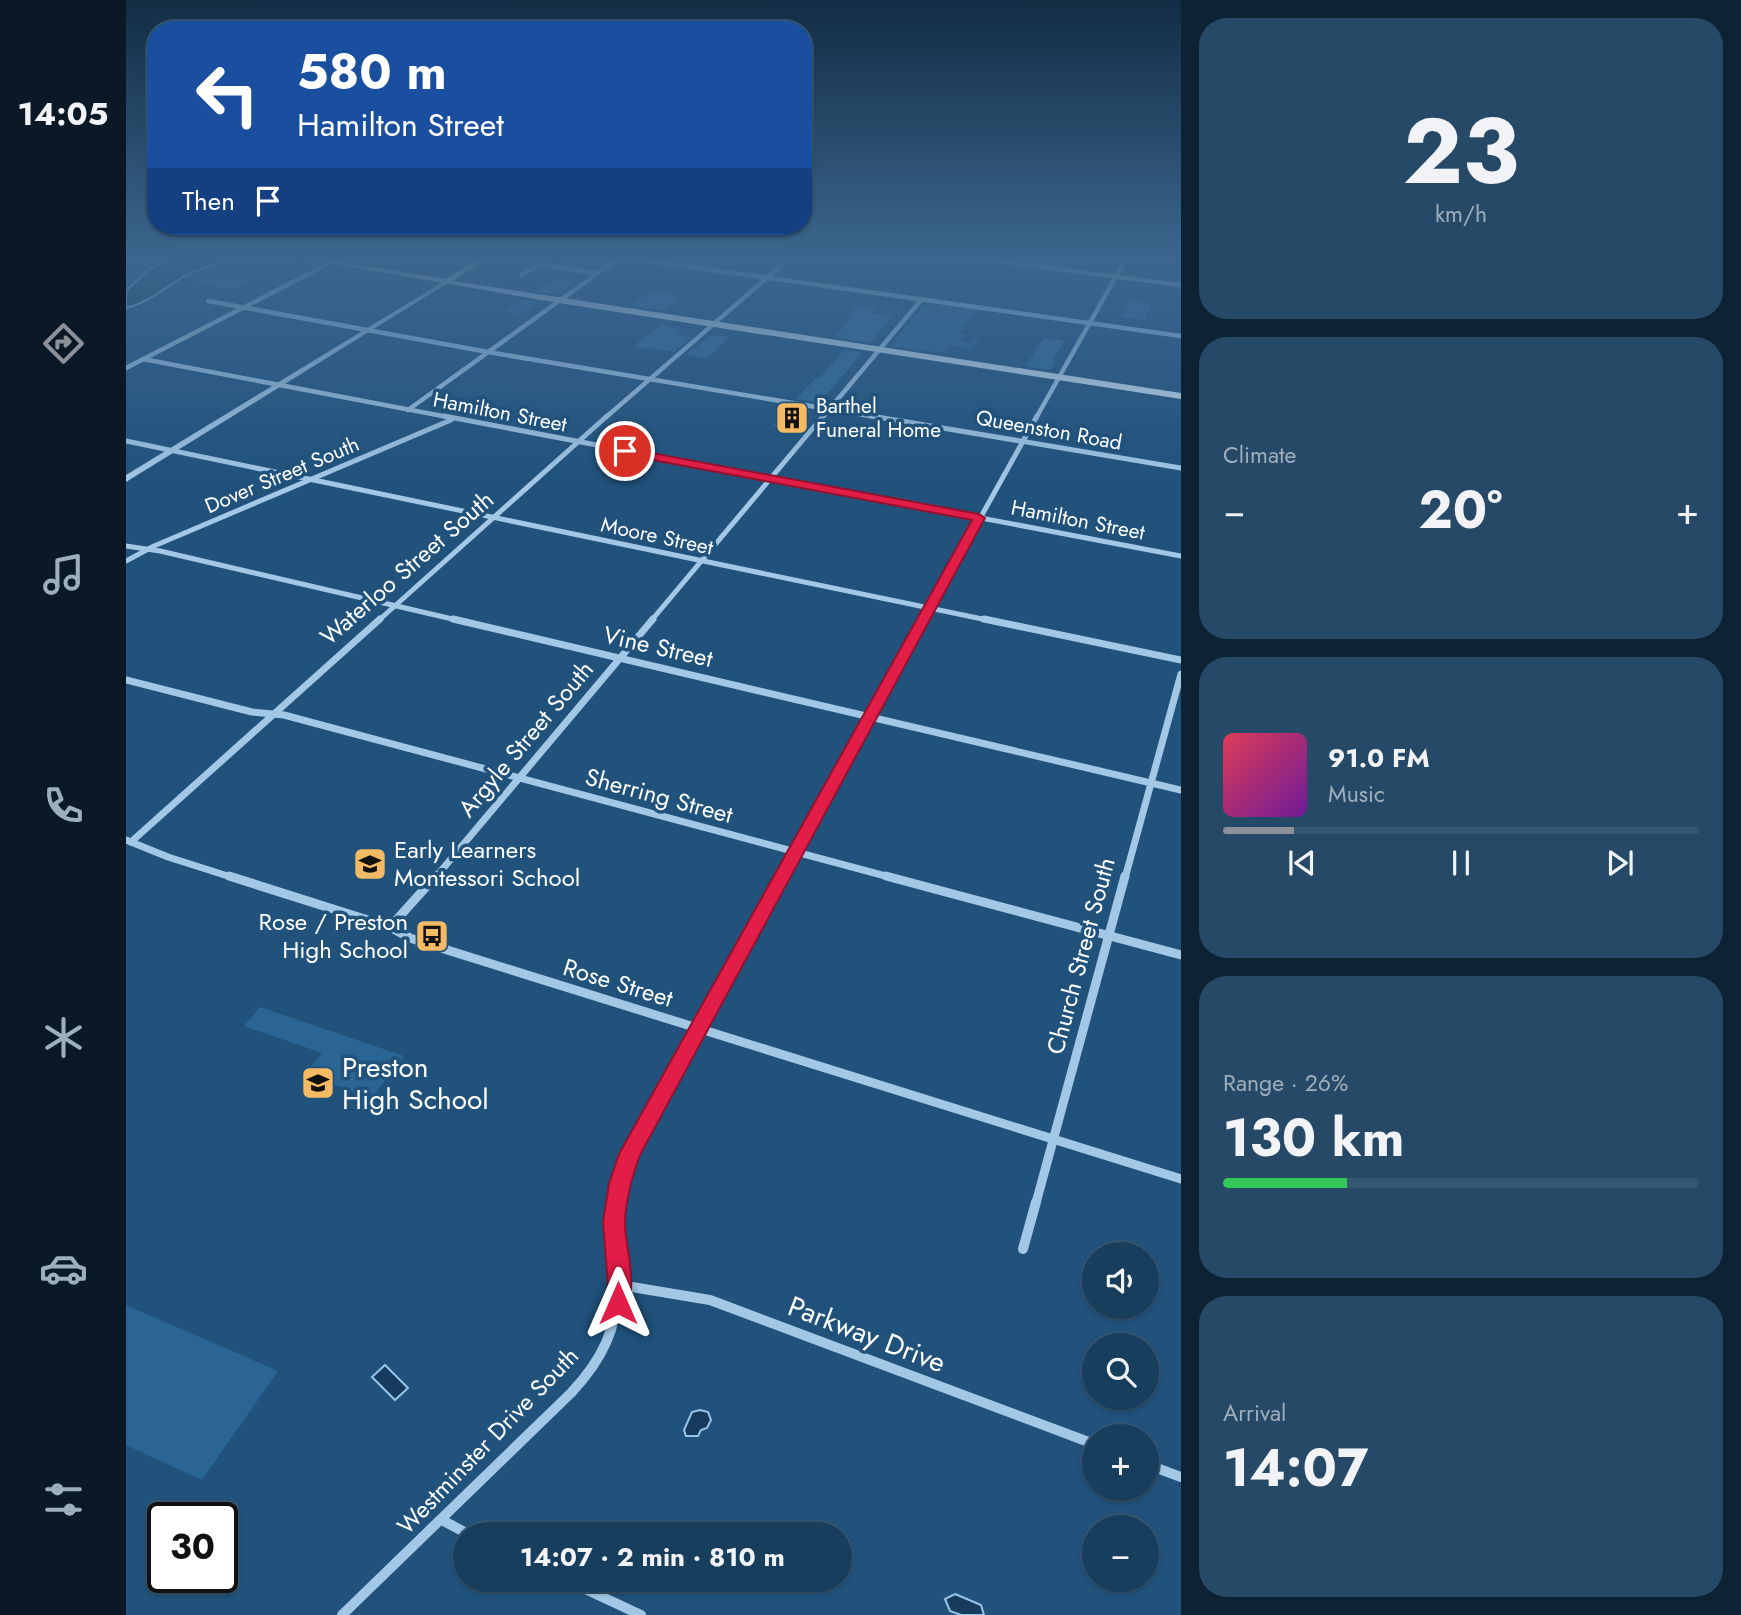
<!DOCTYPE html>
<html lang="en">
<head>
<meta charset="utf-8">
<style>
	:root { --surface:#183e5d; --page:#254966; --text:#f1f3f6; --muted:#9faebc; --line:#365772; --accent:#8c9099 }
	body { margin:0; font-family:Jost,sans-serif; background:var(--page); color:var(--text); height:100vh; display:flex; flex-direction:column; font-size:26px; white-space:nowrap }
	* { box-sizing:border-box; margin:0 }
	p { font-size:23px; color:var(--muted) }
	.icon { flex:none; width:38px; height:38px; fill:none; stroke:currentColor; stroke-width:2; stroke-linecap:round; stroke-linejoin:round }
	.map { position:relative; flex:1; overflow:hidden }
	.side { display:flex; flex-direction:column; gap:18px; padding:18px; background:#0d2233; width:560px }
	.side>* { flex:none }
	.guide { position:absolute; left:21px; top:21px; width:665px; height:214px; border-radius:28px; box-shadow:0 2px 5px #0004,0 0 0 2px var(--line); background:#1a4fa0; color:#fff; overflow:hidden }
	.controls { position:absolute; left:956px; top:1242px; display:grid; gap:14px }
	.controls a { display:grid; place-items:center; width:77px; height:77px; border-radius:50%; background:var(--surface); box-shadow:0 2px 5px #0004,0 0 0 2px var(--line); font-size:35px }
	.speed { position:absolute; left:21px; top:1502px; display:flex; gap:14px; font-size:35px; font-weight:700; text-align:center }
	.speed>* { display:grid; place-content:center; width:91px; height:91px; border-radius:50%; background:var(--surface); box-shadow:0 2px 5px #0004,0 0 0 2px var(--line); line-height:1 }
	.speed .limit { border:4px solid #111; border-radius:10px; background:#fff; color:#111 }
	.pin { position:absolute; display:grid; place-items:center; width:60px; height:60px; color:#fff; margin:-30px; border:4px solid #fff; border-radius:50%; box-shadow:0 2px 7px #0007 }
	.me { position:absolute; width:77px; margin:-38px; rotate:0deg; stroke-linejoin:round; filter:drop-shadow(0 0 5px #0008) }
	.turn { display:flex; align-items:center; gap:24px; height:147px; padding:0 35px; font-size:32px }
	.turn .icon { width:91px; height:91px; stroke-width:2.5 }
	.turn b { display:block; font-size:49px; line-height:60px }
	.then { display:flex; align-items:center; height:66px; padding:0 35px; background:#0003; gap:14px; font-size:26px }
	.big { font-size:52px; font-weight:700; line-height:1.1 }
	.side .tile { flex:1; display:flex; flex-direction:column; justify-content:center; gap:10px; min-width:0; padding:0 24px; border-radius:28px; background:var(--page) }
	.side .dial { align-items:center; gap:0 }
	.dial b { font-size:91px; line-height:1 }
	.song { display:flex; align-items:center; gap:21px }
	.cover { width:84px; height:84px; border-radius:10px; background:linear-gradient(135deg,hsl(350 70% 55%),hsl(280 70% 35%)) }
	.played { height:7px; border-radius:4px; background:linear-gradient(90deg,var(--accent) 15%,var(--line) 15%) }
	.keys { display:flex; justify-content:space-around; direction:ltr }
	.heat { display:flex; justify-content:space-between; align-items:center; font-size:38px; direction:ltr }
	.charge { height:10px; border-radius:5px; background:linear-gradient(90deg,#34c759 26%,var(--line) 0) }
	.trip { position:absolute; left:327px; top:1522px; width:399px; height:70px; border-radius:35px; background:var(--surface); box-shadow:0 2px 5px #0004,0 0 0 2px var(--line); font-weight:700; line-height:70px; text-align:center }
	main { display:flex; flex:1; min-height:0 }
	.dock { display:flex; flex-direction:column; width:126px; justify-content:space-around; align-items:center; background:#0a1925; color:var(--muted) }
	.dock .icon { width:49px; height:49px }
	.dock .on { color:var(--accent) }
	.dock b { font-size:32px; color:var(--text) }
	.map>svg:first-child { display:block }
	.green { fill:#2a6594 }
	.water { fill:#163b5c; stroke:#97c5e8; stroke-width:2 }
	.building { fill:#306a9a }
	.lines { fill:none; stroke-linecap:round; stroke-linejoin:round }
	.minor-far4 { stroke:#a3c8e6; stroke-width:4.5 }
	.minor-far3 { stroke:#a3c8e6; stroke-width:5 }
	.minor-far2 { stroke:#a3c8e6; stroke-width:7 }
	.minor-far1 { stroke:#a3c8e6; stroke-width:9 }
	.minor { stroke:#a3c8e6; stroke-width:10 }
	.tertiary { fill:#a3c8e6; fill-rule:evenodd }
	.secondary { fill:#cde3f5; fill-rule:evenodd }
	.route { fill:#e11d48; stroke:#92132f; stroke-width:2 }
	.labels { text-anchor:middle; stroke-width:7; stroke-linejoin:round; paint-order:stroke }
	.far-poi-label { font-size:21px; fill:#fff; stroke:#20527c; text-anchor:start }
	.far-street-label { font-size:21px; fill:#fff; stroke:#20527c }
	.street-label { font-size:24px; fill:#fff; stroke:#20527c }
	.poi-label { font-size:24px; fill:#fff; stroke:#20527c; text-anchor:start }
	.near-poi-label { font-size:28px; fill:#fff; stroke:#20527c; text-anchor:start }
	.near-street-label { font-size:28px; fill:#fff; stroke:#20527c }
</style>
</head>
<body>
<main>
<nav class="dock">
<b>14:05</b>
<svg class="icon on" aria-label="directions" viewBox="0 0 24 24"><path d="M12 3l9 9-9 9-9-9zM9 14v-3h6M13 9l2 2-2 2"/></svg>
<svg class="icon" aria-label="music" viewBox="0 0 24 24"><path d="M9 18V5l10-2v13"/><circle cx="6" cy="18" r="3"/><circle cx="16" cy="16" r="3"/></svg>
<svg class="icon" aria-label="phone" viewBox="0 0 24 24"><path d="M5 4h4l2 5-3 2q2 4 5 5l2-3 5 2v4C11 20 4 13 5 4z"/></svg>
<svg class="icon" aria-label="climate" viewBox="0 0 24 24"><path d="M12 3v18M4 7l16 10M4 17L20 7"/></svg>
<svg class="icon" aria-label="car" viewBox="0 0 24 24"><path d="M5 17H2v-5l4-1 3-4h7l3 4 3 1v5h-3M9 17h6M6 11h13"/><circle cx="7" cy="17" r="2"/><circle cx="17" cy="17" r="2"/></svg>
<svg class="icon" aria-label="filters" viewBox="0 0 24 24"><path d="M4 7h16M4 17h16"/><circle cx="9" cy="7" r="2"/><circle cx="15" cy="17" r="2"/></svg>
</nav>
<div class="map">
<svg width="1055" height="1615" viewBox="0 0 1055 1615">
	<rect width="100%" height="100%" fill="#20527c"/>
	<!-- green -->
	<g class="green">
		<polygon points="809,304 851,310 832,333 842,335 831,339 842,343 854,338 846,349 823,345 817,353 764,346 796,307"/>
		<polygon points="134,1007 278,1056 246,1098 179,1074 196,1053 118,1026"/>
		<polygon points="0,1305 152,1371 76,1480 0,1445"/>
	</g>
	<!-- water -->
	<g class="water">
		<path d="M50,257H122C100,261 73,267 54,279C36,290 21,303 0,308V291L23,269Z"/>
		<polygon points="259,1365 282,1388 269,1400 246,1377"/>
		<polygon points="574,1410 582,1412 585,1420 581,1428 575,1430 572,1436 560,1436 558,1430 566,1412"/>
		<polygon points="829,1594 855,1605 858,1615 835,1615 824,1611 819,1599"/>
	</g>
	<!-- building -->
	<g class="building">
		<polygon points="87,274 125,280 106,289 67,283"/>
		<polygon points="435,276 454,279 432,295 408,291"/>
		<polygon points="526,291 548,294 547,297 554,298 539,311 503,305"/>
		<polygon points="396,299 413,302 396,314 380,312"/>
		<polygon points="1014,300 1025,306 1019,320 995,317 1003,301"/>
		<polygon points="732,305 750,308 745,313 766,316 744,343 708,337 727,316 723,315"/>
		<polygon points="535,325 552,328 555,330 550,334 566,337 548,352 508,346"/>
		<polygon points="586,335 603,337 580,359 560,354"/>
		<polygon points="917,338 938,341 926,360 929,361 924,370 900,366"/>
		<polygon points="718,350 736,352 705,390 691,402 670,399 689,379 693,379"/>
		<polygon points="663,407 684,411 673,424 667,423 662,429 646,426"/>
		<polygon points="248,849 262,872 241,879 227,855"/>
	</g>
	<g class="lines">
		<!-- minor-far4 -->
		<g class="minor-far4">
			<polyline points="493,257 1055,336"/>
			<polyline points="837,257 1055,285"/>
			<polyline points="413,265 471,273"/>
			<polyline points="396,275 426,257"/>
			<polyline points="82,301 362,352 756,418"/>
			<polyline points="17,359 327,418"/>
			<polyline points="0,368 202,264"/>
			<polyline points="282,410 494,257"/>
			<polyline points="479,418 665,257"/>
			<polyline points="696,418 795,300"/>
			<polyline points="910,418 1001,257"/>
		</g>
		<!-- minor-far3 -->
		<g class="minor-far3">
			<polyline points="318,416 1055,556"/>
			<polyline points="745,416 1055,468"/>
			<polyline points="0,441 866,621"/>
			<polyline points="0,546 34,551 335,621"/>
			<polyline points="0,561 28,546 325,420"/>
			<polyline points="252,621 481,416"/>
			<polyline points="525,621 697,416"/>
			<polyline points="797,621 911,416"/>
		</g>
		<!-- minor-far2 -->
		<g class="minor-far2">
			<polyline points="327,619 1055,790"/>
			<polyline points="858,619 1055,660"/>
			<polyline points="0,680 126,712 158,715 767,878"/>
			<polyline points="0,840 42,857 108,878"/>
			<polyline points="5,842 254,619"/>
			<polyline points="309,878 527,619"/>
			<polyline points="656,878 798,619"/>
			<polyline points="999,878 1055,674"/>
		</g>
		<!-- minor-far1 -->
		<g class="minor-far1">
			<polyline points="103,876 264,927 284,938 318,949 1055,1179"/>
			<polyline points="760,876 1055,955"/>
			<polyline points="264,927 310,876"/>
			<polyline points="490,1203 504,1154 656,876"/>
			<polyline points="910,1203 999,876"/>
		</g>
		<!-- minor -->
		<g class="minor">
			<polyline points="897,1249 910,1202"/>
			<polyline points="494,1285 584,1300 968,1444"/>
			<polyline points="1020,1464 1055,1477"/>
			<polyline points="316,1520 344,1535"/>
			<polyline points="440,1580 515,1615"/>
			<path d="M216,1615L445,1393C475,1361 493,1328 491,1282C490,1255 486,1229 490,1202"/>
		</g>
		<!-- tertiary -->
		<polygon class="tertiary" points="320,280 323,282 322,283 0,482 0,475"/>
		<!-- secondary -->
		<polygon class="secondary" points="168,257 184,257 319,279 355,257 364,257 327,281 1055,393 1055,399 433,303"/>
	</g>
	<!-- sky -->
	<linearGradient id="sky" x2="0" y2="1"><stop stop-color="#122d44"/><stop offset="0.53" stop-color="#3c668e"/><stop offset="1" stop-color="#3c668e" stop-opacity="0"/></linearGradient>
	<rect width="1055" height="483" fill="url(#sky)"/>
	<!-- route -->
	<path class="route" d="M499,448L853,514L859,518L514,1155C506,1177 499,1200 499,1224C500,1251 512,1285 500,1310L492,1313L484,1310L480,1303L482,1285L477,1222L483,1184L493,1154L846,520L495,454L493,451Z"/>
	<!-- icons -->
	<defs>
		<symbol id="building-square" viewBox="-11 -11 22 22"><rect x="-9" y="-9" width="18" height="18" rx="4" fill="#f4bb64" stroke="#20527c"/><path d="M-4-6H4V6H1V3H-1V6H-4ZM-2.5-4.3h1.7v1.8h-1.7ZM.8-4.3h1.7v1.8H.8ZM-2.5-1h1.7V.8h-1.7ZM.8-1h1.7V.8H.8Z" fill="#111"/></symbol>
		<symbol id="school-square" viewBox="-11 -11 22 22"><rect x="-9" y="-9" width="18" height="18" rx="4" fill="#f4bb64" stroke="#20527c"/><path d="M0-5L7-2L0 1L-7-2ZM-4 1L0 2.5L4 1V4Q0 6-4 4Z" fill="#111"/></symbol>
		<symbol id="bus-square" viewBox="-11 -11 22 22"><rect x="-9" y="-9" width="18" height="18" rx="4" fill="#f4bb64" stroke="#20527c"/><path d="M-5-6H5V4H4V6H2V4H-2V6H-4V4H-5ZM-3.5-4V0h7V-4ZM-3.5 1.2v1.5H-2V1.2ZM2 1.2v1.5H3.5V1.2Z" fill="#111"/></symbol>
	</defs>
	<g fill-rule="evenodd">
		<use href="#building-square" x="647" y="399" width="38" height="38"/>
		<use href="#school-square" x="225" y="845" width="38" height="38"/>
		<use href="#bus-square" x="287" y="917" width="38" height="38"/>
		<use href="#school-square" x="173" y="1064" width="38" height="38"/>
	</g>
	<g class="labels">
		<!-- far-poi labels -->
		<g class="far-poi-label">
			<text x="690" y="413">Barthel<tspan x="690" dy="24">Funeral Home</tspan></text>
		</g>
		<!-- far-street labels -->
		<g class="far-street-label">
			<text transform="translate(374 412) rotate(11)" y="7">Hamilton Street</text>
			<text transform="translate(923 430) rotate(10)" y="7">Queenston Road</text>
			<text transform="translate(156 475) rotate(-23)" y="7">Dover Street South</text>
			<text transform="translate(952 520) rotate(11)" y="7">Hamilton Street</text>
			<text transform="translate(531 536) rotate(12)" y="7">Moore Street</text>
		</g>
		<!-- street labels -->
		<g class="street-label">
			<text transform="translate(281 568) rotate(-41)" y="8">Waterloo Street South</text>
			<text transform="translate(532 647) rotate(13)" y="8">Vine Street</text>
			<text transform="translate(400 739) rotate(-50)" y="8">Argyle Street South</text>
			<text transform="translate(533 796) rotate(15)" y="8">Sherring Street</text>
			<text transform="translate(955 956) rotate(-75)" y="8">Church Street South</text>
			<text transform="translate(492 983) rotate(17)" y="8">Rose Street</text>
			<text transform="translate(362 1441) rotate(-46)" y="8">Westminster Drive South</text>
		</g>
		<!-- poi labels -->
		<g class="poi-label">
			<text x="268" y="858">Early Learners<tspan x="268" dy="28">Montessori School</tspan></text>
			<text x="282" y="930" text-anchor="end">Rose / Preston<tspan x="282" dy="28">High School</tspan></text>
		</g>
		<!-- near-poi labels -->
		<g class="near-poi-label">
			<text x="216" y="1077">Preston<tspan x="216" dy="32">High School</tspan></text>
		</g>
		<!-- near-street labels -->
		<g class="near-street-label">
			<text transform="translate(741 1334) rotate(21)" y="10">Parkway Drive</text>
		</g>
	</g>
</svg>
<div class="controls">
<a><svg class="icon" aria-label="sound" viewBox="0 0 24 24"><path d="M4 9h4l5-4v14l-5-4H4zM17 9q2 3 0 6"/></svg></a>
<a><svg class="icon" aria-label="search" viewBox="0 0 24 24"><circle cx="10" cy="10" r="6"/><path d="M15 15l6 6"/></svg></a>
<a>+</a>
<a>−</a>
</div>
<div class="speed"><div class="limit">30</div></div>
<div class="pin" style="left:499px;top:451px;background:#d93025"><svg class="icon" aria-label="arrive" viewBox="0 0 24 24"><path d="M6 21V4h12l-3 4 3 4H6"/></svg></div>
<svg class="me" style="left:492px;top:1303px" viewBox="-20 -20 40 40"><path d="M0-17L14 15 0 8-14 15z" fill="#e11d48" stroke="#fff" stroke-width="4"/></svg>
<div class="trip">14:07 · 2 min · 810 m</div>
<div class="guide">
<div class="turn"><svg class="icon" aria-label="left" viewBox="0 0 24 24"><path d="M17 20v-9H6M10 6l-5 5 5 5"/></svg><div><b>580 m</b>Hamilton Street</div></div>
<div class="then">Then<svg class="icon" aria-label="arrive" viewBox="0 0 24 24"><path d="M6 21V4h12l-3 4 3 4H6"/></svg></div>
</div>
</div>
<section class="side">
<div class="tile dial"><b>23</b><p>km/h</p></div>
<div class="tile"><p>Climate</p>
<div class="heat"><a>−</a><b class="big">20°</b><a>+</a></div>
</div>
<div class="tile">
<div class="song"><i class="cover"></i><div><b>91.0 FM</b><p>Music</p></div></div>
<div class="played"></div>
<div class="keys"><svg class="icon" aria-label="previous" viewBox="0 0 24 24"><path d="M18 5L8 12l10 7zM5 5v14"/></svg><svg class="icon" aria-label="pause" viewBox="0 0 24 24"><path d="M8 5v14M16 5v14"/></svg><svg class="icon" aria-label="next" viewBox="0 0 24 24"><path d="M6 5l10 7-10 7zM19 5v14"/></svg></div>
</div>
<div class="tile"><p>Range · 26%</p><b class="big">130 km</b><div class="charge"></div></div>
<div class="tile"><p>Arrival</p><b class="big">14:07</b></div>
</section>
</main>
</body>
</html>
